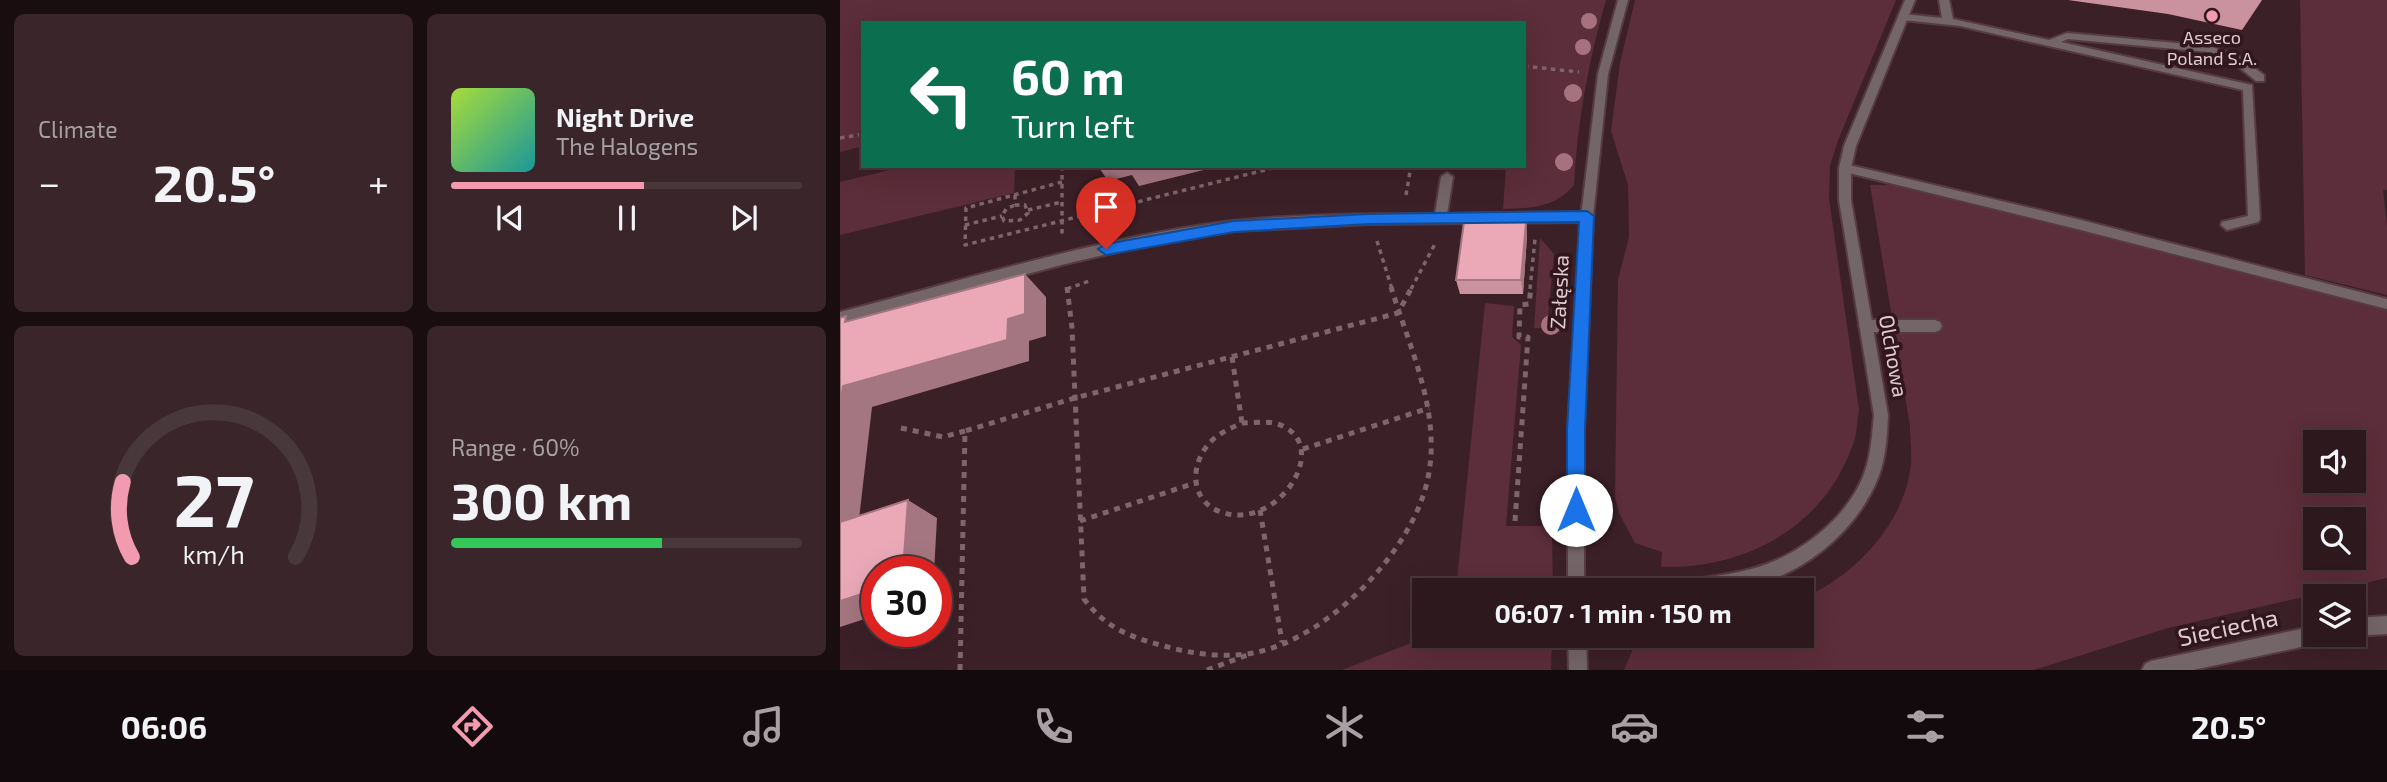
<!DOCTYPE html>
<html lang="en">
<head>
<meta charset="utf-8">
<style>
	:root { --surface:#2d181d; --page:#39252a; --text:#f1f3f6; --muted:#a7a0a4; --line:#48373b; --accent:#f29ab0 }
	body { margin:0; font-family:"Exo 2",sans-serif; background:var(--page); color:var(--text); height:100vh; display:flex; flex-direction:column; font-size:26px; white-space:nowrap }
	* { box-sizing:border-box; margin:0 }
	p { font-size:23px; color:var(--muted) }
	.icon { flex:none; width:38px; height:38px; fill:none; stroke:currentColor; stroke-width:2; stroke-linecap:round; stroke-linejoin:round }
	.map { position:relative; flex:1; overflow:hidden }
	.sheet { display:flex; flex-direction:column; gap:14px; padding:14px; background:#190d10; width:840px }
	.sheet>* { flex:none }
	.top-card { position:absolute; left:21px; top:21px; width:665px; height:147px; border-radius:0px; box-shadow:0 7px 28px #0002,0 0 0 2px var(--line); background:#0b6e4f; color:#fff; overflow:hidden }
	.buttons { position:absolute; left:1463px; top:430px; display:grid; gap:14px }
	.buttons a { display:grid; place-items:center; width:63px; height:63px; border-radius:0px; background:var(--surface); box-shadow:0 7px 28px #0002,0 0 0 2px var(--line); font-size:35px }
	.speed { position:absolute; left:21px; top:556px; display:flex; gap:14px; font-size:35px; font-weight:700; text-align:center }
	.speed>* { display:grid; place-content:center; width:91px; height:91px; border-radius:50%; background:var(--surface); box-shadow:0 7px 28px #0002,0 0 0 2px var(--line); line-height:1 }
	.speed .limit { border:10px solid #d22; background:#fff; color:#111 }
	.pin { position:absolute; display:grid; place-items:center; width:60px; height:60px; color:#fff; margin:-72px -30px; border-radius:50% 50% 50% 0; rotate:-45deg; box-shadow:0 0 7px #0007 }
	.pin .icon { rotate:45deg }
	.me { position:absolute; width:77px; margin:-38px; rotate:0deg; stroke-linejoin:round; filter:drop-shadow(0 0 5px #0008) }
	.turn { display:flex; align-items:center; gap:24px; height:147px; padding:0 35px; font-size:32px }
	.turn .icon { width:91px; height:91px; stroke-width:2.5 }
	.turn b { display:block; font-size:49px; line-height:60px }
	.big { font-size:52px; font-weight:700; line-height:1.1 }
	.sheet .tile { flex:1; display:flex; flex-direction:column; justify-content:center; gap:10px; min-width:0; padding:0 24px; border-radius:10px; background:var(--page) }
	.sheet .dial { align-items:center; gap:0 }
	.dial svg { height:182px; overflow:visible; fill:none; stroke:var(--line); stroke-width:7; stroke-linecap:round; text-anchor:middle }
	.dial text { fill:var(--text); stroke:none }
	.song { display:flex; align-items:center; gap:21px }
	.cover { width:84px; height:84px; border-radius:10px; background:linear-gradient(135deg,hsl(80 70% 55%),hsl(180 70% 35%)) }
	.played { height:7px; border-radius:4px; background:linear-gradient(90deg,var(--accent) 55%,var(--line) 55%) }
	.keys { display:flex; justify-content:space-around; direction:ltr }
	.heat { display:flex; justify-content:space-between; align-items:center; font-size:38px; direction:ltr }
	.charge { height:10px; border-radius:5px; background:linear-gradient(90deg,#34c759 60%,var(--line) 0) }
	.sheet .tiles { flex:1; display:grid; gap:14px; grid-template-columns:repeat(2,1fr) }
	.trip { position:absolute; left:572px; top:578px; width:402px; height:70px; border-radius:0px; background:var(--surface); box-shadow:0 7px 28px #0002,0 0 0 2px var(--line); font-weight:700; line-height:70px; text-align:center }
	.tabs { display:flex; height:112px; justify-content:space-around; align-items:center; background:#120a0c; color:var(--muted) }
	.tabs .icon { width:49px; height:49px }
	.tabs .on { color:var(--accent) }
	.tabs b { font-size:32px; color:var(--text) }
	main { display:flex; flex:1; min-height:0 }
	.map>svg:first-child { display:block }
	.green { fill:#5c2d3a; fill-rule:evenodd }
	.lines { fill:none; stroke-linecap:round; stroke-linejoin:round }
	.lane-casing { stroke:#563c42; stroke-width:4 }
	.street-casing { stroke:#563c42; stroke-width:4 }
	.path-far1 { stroke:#7e656b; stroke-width:3.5; stroke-dasharray:4.5 4.5; stroke-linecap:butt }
	.path { stroke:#7e656b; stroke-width:5; stroke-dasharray:6 6; stroke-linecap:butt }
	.lane { fill:#746568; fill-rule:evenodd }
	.street { fill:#746568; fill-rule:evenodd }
	.tree { fill:#a7727f }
	.wall { fill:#ca919e }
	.shaded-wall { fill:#a47681 }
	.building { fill:#eba9b8; stroke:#a47681; stroke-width:2 }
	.route { fill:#1a73e8; stroke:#114b97; stroke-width:2 }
	.poi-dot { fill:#f29ab0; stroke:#31161e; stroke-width:2.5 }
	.labels { text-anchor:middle; stroke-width:7; stroke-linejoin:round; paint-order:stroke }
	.far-poi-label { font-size:18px; fill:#dfccd0; stroke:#31161e }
	.street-label { font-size:21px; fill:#dfccd0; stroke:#31161e }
	.near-street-label { font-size:24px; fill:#dfccd0; stroke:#31161e }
</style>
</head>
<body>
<main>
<section class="sheet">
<div class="tiles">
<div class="tile"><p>Climate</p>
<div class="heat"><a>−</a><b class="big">20.5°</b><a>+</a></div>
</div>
<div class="tile">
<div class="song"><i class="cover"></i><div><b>Night Drive</b><p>The Halogens</p></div></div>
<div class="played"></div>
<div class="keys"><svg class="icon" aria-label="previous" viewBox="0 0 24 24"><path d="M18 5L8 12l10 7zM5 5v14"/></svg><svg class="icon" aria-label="pause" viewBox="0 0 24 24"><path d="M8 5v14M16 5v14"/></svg><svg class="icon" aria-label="next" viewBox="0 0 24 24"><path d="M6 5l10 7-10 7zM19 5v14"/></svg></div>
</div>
<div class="tile dial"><svg viewBox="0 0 100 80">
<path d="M14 69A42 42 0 1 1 86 69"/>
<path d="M14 69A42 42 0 0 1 10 36" stroke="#f29ab0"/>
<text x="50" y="56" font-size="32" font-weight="700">27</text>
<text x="50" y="72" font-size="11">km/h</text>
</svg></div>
<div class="tile"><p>Range · 60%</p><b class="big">300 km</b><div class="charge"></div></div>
</div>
</section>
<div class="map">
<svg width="1547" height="670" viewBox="0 0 1547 670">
	<rect width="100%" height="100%" fill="#3c2027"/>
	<!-- green -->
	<g class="green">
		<path d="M0,0H766C749,59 737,123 734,185C715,208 691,208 663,209L666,166H684V23H23V146L0,152Z"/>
		<path d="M795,0H1056L997,143L990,166L989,198L1019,410C1017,422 1017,436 1012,447C983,528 904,569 821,567L822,552L795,543L779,513L775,497L778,280L789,237L788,185L771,131L780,63Z"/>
		<polygon points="1460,0 1547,0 1547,190 1543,190 1547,225 1547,295 1465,275"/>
		<polygon points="66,166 175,166 174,193 0,235 0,182"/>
		<path d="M1030,185H1057L1547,309V578L1328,628L1194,670H784L793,649L807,635H962L963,598C1015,576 1065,523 1071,464C1072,452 1070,438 1070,426ZM1475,443H1514V481H1475ZM1475,520H1514V558H1475Z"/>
		<polygon points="700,238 714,254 708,317 720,317 721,322 714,328 694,328"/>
		<polygon points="645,303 674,306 672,337 681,345 666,526 704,526 712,531 713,590 616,590"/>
		<polygon points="591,635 712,635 711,670 502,670"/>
	</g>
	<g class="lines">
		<defs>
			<g id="lane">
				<polygon points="1099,0 1109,0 1113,19 1209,40 1227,33 1369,46 1398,56 1424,75 1424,81 1416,81 1390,60 1368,52 1228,39 1221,42 1412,85 1420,219 1418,222 1387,230 1381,225 1382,222 1408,216 1403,90 1120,26 1063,20 1058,17 1063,14 1102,18"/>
				<polygon points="1005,164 1237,219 1547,299 1547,309 1237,229 1001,171 999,168 1001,165"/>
				<path d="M607,173L613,177L607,214L747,212L753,217L747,222L529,224L394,231L307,245L225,264L0,324V312C129,279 260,237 393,221C459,214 528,214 595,214L601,177Z"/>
				<polygon points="1026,320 1095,320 1100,322 1102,326 1100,330 1095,332 1026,332 1021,330 1019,326 1021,322"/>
			</g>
			<g id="street">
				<polygon points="778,0 788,0 768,74 753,217 744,430 744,590 728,590 728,430 741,217 758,74"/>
				<path d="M1065,0H1075L1016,146L1011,168V200L1048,415C1047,436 1046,458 1038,478C1015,535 958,579 897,589C870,594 839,590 812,590L814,584L820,582C850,579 882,577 911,569C958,557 1007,519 1024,474C1031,455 1032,435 1034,415L999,200V168L1004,146Z"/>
				<polygon points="1547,616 1547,634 1514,636 1513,635 1514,618"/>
				<polygon points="1475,626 1475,635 1484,635 1481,641 1475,644 1353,670 1302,670 1305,664 1311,661"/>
				<polygon points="728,635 746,635 747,670 729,670"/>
			</g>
		</defs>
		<!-- lane casing -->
		<use href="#lane" class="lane-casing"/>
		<!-- street casing -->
		<use href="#street" class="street-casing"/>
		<!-- path-far1 -->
		<g class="path-far1">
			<polyline points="684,66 739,72"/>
			<polyline points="0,138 23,134"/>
			<polyline points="222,166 222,235"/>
			<polyline points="222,182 126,208 125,245 441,166"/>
			<polyline points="175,195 175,205"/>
			<polyline points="566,195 571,166"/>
			<polygon points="175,205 185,205 188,213 180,220 164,221 162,216 166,209"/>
			<polyline points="188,210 222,202"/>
			<polyline points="125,225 162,216"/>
			<polyline points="537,241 552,289"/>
			<polyline points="227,289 249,281"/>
			<polyline points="571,289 596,242"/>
			<polyline points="690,289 695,239"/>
		</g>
		<!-- path -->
		<g class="path">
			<path d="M227,287L232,328L244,599C266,628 290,637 324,646C352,654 384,658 413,653C486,640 571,553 587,482C603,416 570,349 551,287"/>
			<polyline points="392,357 402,423"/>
			<path d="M402,423C412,423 425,421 434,423C497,439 440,533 381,512C352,502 349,469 367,446C375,435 389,429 402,423Z"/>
			<polyline points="61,428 103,437 125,431"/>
			<polyline points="463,449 589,408"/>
			<polyline points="420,510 442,642"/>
			<polyline points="240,521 355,483"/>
			<polyline points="675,521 688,337 679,337 680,305 689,304 691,287"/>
			<polyline points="120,670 125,431 235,398 558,313 572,287"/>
			<polyline points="367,670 410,654"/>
		</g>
		<!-- lane -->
		<use href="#lane" class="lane"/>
		<!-- street -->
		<use href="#street" class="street"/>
	</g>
	<!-- trees -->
	<g class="tree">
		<circle cx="749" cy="21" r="8"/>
		<circle cx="743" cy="47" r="8"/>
		<circle cx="733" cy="93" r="9"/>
		<circle cx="724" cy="162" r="9"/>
		<circle cx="711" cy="325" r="10"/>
	</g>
	<!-- wall -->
	<g class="wall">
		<polygon points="1228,0 1422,0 1402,30 1328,14"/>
		<polygon points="686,222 687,236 683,294 620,294 616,280"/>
	</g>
	<!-- shaded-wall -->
	<g class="shaded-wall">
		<polygon points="258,166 380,166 299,186 292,175 268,181"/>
		<polygon points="686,222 687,236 683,294 681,280"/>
		<polygon points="185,274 206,297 206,336 189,341 189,361 32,407 16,545 0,537 0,406 3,386"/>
		<polygon points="68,500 97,518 94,572 42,572 43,564"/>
		<polygon points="37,589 37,615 0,627 0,601"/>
	</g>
	<!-- building -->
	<g class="building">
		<polygon points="624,222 686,222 681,280 616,280"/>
		<polygon points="185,274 185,314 168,319 167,340 3,386 0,406 0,318 6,316 5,322"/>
		<polygon points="68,500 64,557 43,564 42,572 37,572 37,589 0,601 0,522"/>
	</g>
	<!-- route -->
	<polygon class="route" points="747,211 754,216 745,430 745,510 743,516 736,518 730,516 727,510 727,430 739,222 529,224 394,232 266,255 258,249 266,244 394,221 529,214"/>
	<!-- markers -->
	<circle class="poi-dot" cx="1372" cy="16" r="7"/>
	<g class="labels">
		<!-- far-poi labels -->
		<g class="far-poi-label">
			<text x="1372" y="44">Asseco<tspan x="1372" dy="21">Poland S.A.</tspan></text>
		</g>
		<!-- street labels -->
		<g class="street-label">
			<text transform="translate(720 292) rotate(-87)" y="7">Załęska</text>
			<text transform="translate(1053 356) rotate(80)" y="7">Olchowa</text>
		</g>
		<!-- near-street labels -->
		<g class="near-street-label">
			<text transform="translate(1388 628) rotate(-12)" y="8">Sieciecha</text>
		</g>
	</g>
</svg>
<div class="buttons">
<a><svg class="icon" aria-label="sound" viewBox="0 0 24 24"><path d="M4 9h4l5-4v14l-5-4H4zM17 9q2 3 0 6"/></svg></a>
<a><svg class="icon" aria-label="search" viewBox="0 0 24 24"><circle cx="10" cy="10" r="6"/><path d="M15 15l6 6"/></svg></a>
<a><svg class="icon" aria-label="layers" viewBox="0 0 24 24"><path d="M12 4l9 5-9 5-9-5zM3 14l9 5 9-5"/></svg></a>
</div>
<div class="speed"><div class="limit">30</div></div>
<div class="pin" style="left:266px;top:249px;background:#d93025"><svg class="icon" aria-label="arrive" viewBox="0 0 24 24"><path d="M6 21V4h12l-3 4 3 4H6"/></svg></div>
<svg class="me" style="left:736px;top:510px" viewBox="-20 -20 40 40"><circle r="19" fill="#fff"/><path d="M0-13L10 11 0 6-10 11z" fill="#1a73e8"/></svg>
<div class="trip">06:07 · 1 min · 150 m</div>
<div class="top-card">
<div class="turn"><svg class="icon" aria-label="left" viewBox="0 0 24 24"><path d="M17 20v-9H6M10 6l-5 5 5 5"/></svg><div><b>60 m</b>Turn left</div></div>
</div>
</div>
</main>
<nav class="tabs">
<b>06:06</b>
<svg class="icon on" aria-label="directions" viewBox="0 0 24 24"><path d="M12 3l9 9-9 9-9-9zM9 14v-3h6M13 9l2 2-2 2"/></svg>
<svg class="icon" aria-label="music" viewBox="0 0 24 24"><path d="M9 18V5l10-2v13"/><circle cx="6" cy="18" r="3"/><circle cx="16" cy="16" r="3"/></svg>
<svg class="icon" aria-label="phone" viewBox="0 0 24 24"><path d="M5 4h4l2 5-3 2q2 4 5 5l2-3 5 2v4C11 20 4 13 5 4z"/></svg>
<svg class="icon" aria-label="climate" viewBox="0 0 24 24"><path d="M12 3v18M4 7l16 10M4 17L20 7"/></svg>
<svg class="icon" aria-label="car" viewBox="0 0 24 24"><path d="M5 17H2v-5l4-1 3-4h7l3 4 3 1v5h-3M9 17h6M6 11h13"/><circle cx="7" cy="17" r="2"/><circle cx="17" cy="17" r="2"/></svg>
<svg class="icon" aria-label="filters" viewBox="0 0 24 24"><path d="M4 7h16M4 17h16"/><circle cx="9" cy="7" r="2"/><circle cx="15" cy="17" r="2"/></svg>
<b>20.5°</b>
</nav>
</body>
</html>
